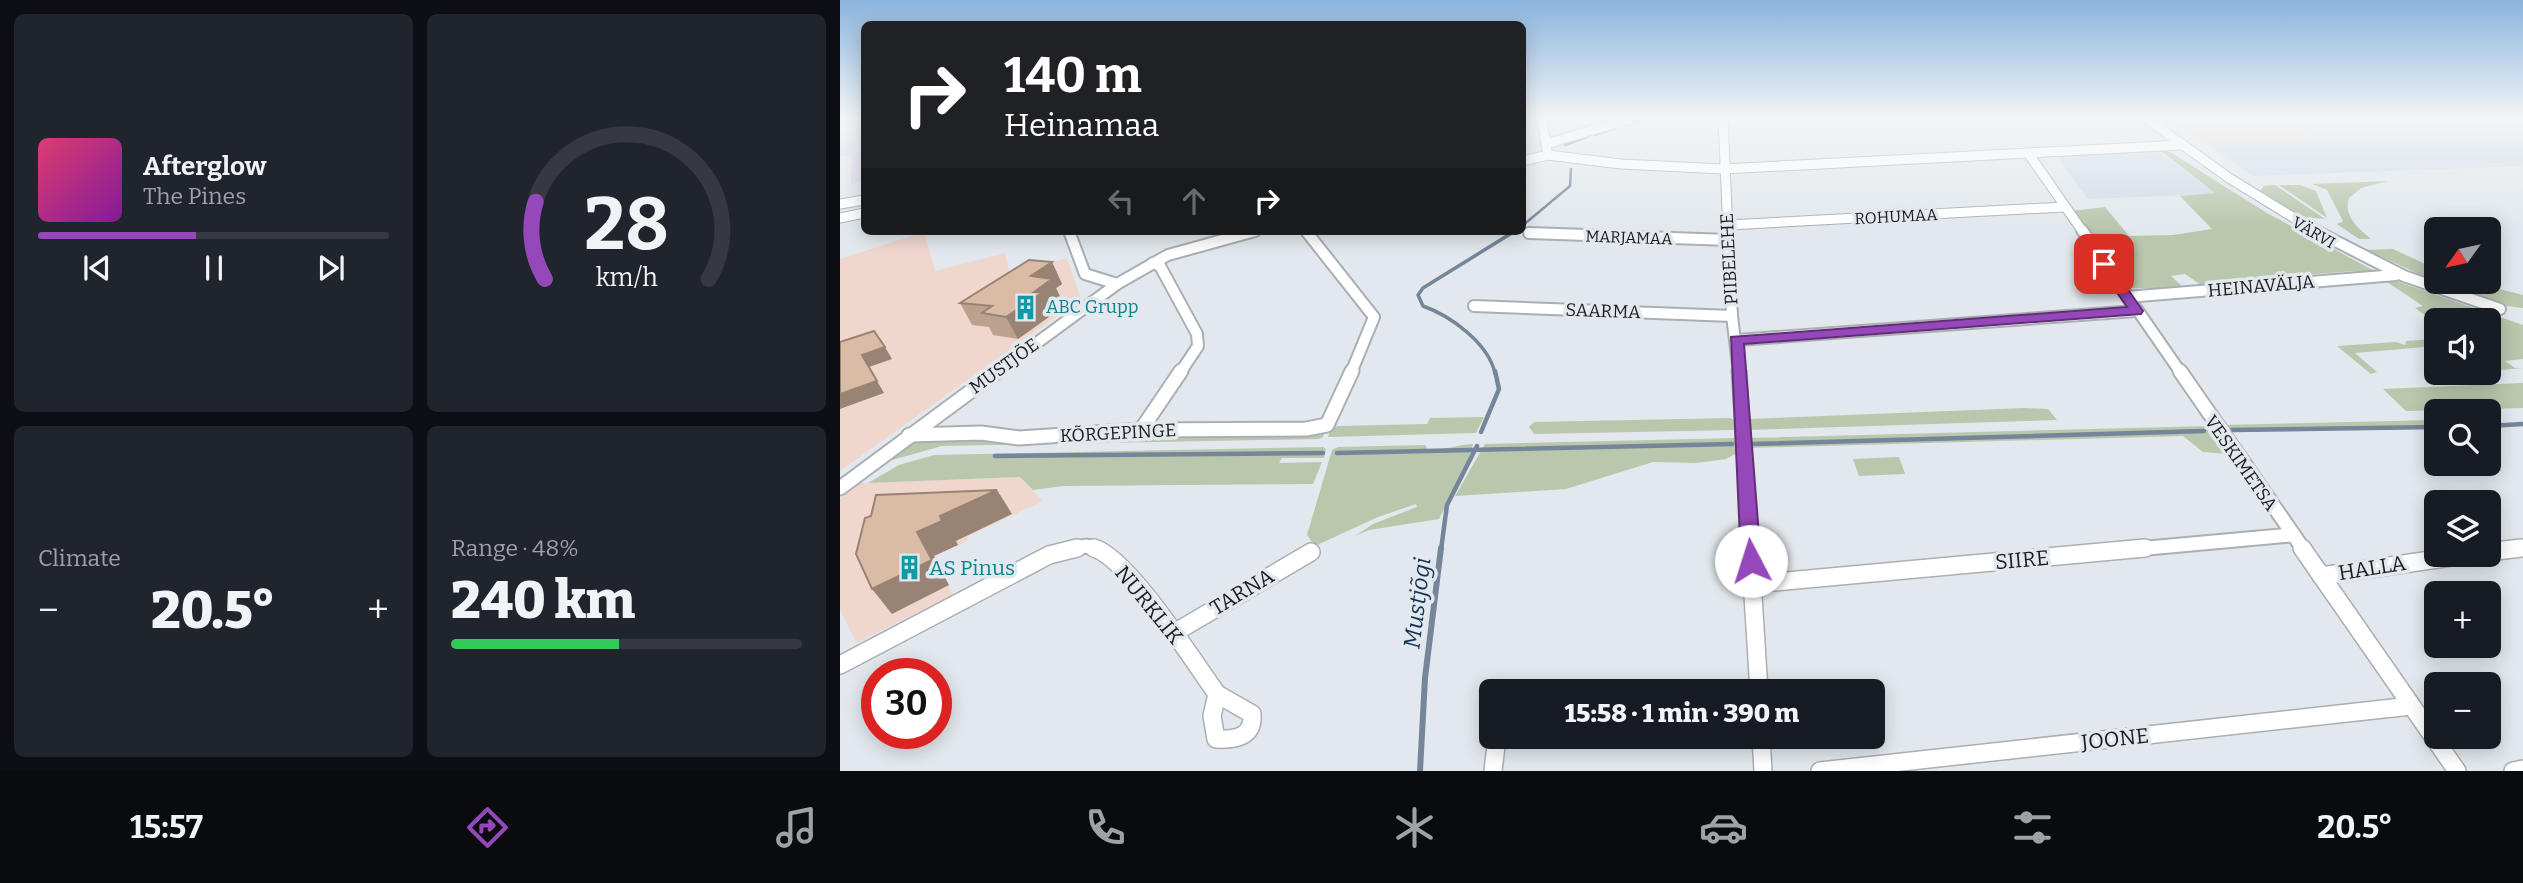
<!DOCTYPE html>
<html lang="en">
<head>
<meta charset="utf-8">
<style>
	:root { --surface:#171b24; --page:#20242c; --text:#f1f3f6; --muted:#9ea1a6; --line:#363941; --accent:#9548b9 }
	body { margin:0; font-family:Bitter,serif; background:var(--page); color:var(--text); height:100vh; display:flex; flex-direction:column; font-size:26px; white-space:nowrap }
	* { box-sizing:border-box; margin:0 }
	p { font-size:23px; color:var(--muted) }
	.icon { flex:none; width:38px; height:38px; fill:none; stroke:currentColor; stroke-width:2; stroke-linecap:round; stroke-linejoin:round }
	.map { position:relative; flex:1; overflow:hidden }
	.panel { display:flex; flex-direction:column; gap:14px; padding:14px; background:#0d0f14; width:840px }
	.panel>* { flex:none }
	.hud { position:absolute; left:21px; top:21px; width:665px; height:214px; border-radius:10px; box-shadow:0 4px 18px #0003; background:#202124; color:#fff; overflow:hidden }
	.needle { width:46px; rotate:237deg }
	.buttons { position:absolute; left:1584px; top:217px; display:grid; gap:14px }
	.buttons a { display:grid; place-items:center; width:77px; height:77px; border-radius:10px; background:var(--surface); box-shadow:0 4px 18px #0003; font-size:35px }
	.speed { position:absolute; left:21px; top:658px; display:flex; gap:14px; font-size:35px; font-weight:700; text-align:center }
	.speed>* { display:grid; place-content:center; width:91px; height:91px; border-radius:50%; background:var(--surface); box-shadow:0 4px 18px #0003; line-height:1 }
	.speed .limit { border:10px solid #d22; background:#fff; color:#111 }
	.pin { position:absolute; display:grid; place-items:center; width:60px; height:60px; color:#fff; margin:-30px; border-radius:14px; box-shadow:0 4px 10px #0006 }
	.me { position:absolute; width:77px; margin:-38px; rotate:355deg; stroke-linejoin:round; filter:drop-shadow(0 0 5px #0008) }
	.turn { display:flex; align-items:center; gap:24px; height:147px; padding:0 28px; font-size:32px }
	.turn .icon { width:91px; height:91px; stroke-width:2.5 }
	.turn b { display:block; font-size:49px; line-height:60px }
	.lanes { display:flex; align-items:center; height:66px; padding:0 28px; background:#0003; justify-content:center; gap:35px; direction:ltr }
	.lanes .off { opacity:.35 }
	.big { font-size:52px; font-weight:800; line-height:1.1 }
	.panel .tile { flex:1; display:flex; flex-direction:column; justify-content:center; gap:10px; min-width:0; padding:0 24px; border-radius:10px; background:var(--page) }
	.panel .dial { align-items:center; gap:0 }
	.dial svg { height:182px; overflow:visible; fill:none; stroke:var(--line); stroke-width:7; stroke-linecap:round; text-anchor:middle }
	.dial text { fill:var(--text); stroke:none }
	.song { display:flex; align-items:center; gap:21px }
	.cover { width:84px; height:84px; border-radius:10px; background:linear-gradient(135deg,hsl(340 70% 55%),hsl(290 70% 35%)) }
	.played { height:7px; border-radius:4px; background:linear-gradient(90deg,var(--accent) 45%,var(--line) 45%) }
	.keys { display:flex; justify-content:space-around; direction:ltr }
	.heat { display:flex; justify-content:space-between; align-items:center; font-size:38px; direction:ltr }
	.charge { height:10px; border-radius:5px; background:linear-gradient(90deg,#34c759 48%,var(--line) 0) }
	.panel .tiles { flex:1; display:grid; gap:14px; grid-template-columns:repeat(2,1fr) }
	.trip { position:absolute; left:639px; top:679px; width:406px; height:70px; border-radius:10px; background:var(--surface); box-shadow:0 4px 18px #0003; font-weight:800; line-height:70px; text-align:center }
	.tab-bar { display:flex; height:112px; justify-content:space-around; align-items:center; background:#090b0e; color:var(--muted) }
	.tab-bar .icon { width:49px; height:49px }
	.tab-bar .on { color:var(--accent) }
	.tab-bar b { font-size:32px; color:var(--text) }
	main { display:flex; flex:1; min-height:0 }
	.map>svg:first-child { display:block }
	.commercial { fill:#f0d7ce }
	.built { fill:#d1dde8 }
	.education { fill:#e0d9ee }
	.green { fill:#b9c7ad }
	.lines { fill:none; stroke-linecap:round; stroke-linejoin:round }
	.stream-far3 { stroke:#75859a; stroke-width:2.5 }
	.stream-far2 { stroke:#75859a; stroke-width:3.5 }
	.stream-far1 { stroke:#75859a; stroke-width:4.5 }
	.stream { stroke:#75859a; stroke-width:6 }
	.minor-far3-casing { stroke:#aaafb4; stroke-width:11 }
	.minor-far2-casing { stroke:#aaafb4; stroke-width:14 }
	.minor-far1-casing { stroke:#aaafb4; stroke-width:17 }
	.minor-casing { stroke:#aaafb4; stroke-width:20 }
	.minor-far3 { stroke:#fff; stroke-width:9 }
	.minor-far2 { stroke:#fff; stroke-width:10 }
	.minor-far1 { stroke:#fff; stroke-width:13 }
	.minor { stroke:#fff; stroke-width:17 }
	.wall { fill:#bba18e }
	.shaded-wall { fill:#998374 }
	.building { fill:#dabba5; stroke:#998374; stroke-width:2 }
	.route { fill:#9548b9; stroke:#612f78; stroke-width:2 }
	.labels { text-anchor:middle; stroke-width:7; stroke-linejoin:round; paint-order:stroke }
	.far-street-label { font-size:16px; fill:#191b1d; stroke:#e2e8ed }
	.street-label { font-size:18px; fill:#191b1d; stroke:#e2e8ed }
	.culture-label { font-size:18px; fill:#0d838f; stroke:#e2e8ed; text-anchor:start }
	.near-street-label { font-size:21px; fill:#191b1d; stroke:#e2e8ed }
	.near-culture-label { font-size:21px; fill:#0d838f; stroke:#e2e8ed; text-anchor:start }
	.near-water-label { font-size:23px; font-style:italic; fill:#143258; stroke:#e2e8ed }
</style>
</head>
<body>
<main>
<section class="panel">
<div class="tiles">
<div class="tile">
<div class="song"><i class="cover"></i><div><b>Afterglow</b><p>The Pines</p></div></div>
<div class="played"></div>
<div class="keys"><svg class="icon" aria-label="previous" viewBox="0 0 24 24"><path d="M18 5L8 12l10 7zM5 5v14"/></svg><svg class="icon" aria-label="pause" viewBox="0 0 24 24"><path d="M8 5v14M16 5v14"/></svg><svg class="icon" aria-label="next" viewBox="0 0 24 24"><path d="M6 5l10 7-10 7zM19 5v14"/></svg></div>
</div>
<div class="tile dial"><svg viewBox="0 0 100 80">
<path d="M14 69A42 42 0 1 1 86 69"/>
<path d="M14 69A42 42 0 0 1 10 35" stroke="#9548b9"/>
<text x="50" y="56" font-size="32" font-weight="700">28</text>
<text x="50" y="72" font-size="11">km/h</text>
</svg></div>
<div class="tile"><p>Climate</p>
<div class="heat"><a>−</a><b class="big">20.5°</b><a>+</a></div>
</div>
<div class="tile"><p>Range · 48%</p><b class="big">240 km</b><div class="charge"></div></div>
</div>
</section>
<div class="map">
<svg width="1683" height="771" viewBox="0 0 1683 771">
	<rect width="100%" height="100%" fill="#e2e8ed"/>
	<!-- commercial -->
	<g class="commercial">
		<polygon points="1329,119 1448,119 1481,138 1365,144"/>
		<polygon points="84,232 95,271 165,253 170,273 227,258 241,299 0,471 0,259"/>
		<polygon points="180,477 203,501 128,536 128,541 95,556 113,595 16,643 0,609 0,499 19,483"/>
	</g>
	<!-- built -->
	<g class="built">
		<polygon points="1448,119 1683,119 1683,166 1413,176 1365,144 1479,138"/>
		<polygon points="1317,150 1376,194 1248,199 1217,156"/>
	</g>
	<!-- education -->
	<polygon class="education" points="0,119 24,119 24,181 11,184 12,157 0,156"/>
	<!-- green -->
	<g class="green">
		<polygon points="1321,151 1330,152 1427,213 1540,274 1527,275 1515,271 1412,279 1413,283 1364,287 1345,274 1331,276 1342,286 1341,289 1288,288 1231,211 1265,207 1289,236 1333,235 1372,229 1340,196 1375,193"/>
		<path d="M1548,181L1521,188L1509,198C1503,216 1519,229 1531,239H1519L1497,224L1503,221L1487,190L1472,184Z"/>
		<polygon points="1435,185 1485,219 1463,217 1419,192 1424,186"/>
		<polygon points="1439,185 1460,185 1476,191 1487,218"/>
		<polygon points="1553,249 1596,269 1596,282 1527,250"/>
		<polygon points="1556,281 1683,325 1683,359 1665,361 1675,368 1683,368 1662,370 1649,360 1648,320 1596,320 1596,323 1575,308 1583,306 1547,282"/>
		<polygon points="1596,282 1632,282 1683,295 1683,308 1660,305"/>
		<polygon points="1596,339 1596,346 1515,353 1537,372 1531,374 1497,346 1556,342 1565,345 1566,341"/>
		<polygon points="1683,383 1683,408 1566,411 1543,389"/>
		<polygon points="1185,408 1208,409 1217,420 906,430 908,419"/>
		<polygon points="644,417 636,433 488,437 491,428 498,426 587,424 590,418"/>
		<polygon points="890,418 894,420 896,430 694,434 689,427 694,422"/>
		<polygon points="1596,420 1596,427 1392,430 1382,425"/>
		<polygon points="1370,426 1389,454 1363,452 1343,436 907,448 907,438"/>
		<polygon points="485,429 483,437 479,439 102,446 38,464 68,441"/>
		<polygon points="897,438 897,453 886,459 856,463 813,462 726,489 615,496 645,444"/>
		<path d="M633,444L629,460L599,519L529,530L515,536L533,524L577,507L576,504L538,517L475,546L467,535L492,450L498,447L585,445L588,450C604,450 617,445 633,444Z"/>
		<polygon points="483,447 486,449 484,458 442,458 439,463 482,462 473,484 223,486 193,490 180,477 28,483 59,465 94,455"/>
		<polygon points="1059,457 1065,474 1019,476 1013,459"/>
	</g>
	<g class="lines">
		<!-- stream-far3 -->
		<g class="stream-far3">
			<polyline points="787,124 803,119"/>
			<polyline points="755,135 778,127"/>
			<polyline points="725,145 747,137"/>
			<polyline points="682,226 730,186 731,169"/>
		</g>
		<!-- stream-far2 -->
		<path class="stream-far2" d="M655,373C648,343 611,316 583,306L578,295L583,288L675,231"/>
		<!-- stream-far1 -->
		<g class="stream-far1">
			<polyline points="1648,426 1683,424"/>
			<polyline points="1392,430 1596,427"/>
			<polyline points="641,432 659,389 655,371"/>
			<polyline points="912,444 1364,431"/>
			<polyline points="497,453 892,444"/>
			<polyline points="155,456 483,453"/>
			<polyline points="601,550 607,505 637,446"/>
		</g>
		<!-- stream -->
		<polyline class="stream" points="580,771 585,678 601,548"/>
		<defs>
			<g id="minor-far3">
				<polyline points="702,119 707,151"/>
				<polyline points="883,119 888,232"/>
				<polyline points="1307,119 1389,178 1477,232"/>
				<polyline points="706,144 789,119"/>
				<polyline points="1188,153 1243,232"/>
				<polyline points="682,161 708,155 781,164 883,169 1342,145"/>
				<polyline points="0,204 24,200"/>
				<polyline points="0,218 24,213"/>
				<polyline points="888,225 1224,207"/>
				<polyline points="411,232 415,231"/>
			</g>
			<g id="minor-far2">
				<polyline points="888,230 892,316 899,373"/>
				<polyline points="1242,230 1341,373"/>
				<polyline points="1474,230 1564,276 1660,309"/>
				<polyline points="229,231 245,274 277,284"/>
				<polyline points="466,231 534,317 511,373"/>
				<polyline points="689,233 889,240"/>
				<polyline points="313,263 320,266 357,334 358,346 340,373"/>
				<polyline points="1287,297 1556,275"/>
				<polyline points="634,306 892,316"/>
				<polyline points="897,340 1296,311"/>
				<polyline points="156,373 277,284 328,255 415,231"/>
			</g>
			<g id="minor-far1">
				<polyline points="899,371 910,550"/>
				<polyline points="1340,371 1464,550"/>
				<polyline points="301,430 341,371"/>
				<polyline points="69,435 141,433 179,438 301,430 466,429 487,425 512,371"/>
				<polyline points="0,488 158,371"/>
				<polyline points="229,550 246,546 260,550"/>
				<polyline points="1286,550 1451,535"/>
				<polyline points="1665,550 1683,548"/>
			</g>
			<g id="minor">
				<path d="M254,548C288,558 354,662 377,694"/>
				<polyline points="910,548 919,691"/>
				<polyline points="1462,548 1617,771"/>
				<polyline points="1648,552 1681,548"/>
				<polyline points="1481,576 1625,555"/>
				<polyline points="913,584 1305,548"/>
				<polyline points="334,633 471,552"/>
				<polyline points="0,665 209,555 237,548"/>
				<path d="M377,694L412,714C414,737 395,740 376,739L372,716Z"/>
				<polyline points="921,737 923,771"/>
				<polyline points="653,771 657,737"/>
				<polyline points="980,771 1571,706"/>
				<polyline points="1673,771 1683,769"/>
			</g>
		</defs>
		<!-- minor-far3 casing -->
		<use href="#minor-far3" class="minor-far3-casing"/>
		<!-- minor-far2 casing -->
		<use href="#minor-far2" class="minor-far2-casing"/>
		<!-- minor-far1 casing -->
		<use href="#minor-far1" class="minor-far1-casing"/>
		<!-- minor casing -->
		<use href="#minor" class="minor-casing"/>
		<!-- minor-far3 -->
		<use href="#minor-far3" class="minor-far3"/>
		<!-- minor-far2 -->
		<use href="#minor-far2" class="minor-far2"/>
		<!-- minor-far1 -->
		<use href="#minor-far1" class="minor-far1"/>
		<!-- minor -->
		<use href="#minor" class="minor"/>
	</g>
	<!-- wall -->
	<polygon class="wall" points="212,262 222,284 216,288 222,301 211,309 213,314 178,339 153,335 149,327 132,325 120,303"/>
	<!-- shaded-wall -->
	<g class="shaded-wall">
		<polygon points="212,262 222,284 216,288 222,301 211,309 213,314 178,339 166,317 191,276"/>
		<polygon points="45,347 52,359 29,367 44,393 0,409 0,394 22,355"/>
		<polygon points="157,490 172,514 116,541 118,545 94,556 109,585 52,614 32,589 77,532 100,516"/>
	</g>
	<!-- building -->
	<g class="building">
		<polygon points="189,260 212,262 191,276 212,279 194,292 203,292 166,317 142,313 152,306 120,303"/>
		<polygon points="34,331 45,347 22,355 37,381 0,394 0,342"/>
		<polygon points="157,490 100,516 102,521 77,532 92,560 32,589 16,554 25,518 31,516 36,495"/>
	</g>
	<!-- sky -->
	<linearGradient id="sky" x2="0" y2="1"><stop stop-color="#8ab4de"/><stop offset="0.52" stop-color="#f2f5f7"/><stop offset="1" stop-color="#f2f5f7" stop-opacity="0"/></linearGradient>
	<rect width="1683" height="227" fill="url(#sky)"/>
	<!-- route -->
	<polygon class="route" points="1259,261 1268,261 1303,311 1301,314 904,344 921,561 918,567 904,567 901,561 891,337 1287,307 1257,264"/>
	<!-- icons -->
	<defs>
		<symbol id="building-bare" viewBox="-9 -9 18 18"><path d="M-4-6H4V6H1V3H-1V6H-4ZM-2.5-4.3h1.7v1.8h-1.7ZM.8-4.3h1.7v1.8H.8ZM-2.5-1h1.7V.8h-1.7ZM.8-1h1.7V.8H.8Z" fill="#0f9aa8" stroke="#e2e8ed" stroke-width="2.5" paint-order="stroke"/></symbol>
	</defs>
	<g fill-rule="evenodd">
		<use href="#building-bare" x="168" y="290" width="35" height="35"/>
		<use href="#building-bare" x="52" y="550" width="35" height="35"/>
	</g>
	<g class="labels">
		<!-- far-street labels -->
		<g class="far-street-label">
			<text transform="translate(1056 216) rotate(-3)" y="6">ROHUMAA</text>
			<text transform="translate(1474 232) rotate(30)" y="6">VÄRVI</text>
			<text transform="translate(789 237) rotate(2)" y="6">MARJAMAA</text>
		</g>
		<!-- street labels -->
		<g class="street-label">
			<text transform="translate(889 259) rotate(-93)" y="6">PIIBELEHE</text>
			<text transform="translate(1421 286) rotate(-5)" y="6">HEINAVÄLJA</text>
			<text transform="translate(763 311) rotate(2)" y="6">SAARMA</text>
			<text transform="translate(164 366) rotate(-36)" y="6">MUSTJÕE</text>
			<text transform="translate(278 433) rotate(-3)" y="6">KÕRGEPINGE</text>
			<text transform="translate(1401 463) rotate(55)" y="6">VESKIMETSA</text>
		</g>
		<!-- culture labels -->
		<g class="culture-label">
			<text x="206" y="313">ABC Grupp</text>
		</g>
		<!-- near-street labels -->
		<g class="near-street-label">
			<text transform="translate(1182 560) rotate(-5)" y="7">SIIRE</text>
			<text transform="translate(1532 568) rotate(-9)" y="7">HALLA</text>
			<text transform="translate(402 592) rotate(-31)" y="7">TARNA</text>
			<text transform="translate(309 605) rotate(51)" y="7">NURKLIK</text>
			<text transform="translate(1275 739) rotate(-6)" y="7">JOONE</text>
		</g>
		<!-- near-culture labels -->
		<g class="near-culture-label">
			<text x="89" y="575">AS Pinus</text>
		</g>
		<!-- near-water labels -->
		<g class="near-water-label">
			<text transform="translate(577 603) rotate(-83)" y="8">Mustjõgi</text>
		</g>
	</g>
</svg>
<div class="buttons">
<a><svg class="needle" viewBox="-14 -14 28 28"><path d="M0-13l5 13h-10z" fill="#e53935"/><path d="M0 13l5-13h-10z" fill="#9ea1a6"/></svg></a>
<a><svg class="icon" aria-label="sound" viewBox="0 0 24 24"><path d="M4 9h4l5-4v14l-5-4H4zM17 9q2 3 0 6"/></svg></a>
<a><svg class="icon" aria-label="search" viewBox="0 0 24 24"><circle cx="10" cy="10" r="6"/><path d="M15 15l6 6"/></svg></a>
<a><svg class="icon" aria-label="layers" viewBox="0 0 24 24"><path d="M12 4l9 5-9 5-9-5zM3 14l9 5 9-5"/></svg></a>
<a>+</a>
<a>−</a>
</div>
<div class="speed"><div class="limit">30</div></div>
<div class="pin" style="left:1264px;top:264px;background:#d93025"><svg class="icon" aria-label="arrive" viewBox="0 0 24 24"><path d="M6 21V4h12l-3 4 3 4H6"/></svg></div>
<svg class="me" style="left:911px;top:561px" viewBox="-20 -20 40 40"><circle r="19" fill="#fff"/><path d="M0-13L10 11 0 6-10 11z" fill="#9548b9"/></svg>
<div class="trip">15:58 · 1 min · 390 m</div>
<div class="hud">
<div class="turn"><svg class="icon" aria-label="right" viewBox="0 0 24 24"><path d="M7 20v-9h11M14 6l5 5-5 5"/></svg><div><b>140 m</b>Heinamaa</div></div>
<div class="lanes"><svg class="icon off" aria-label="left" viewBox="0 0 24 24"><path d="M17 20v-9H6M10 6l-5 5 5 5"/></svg><svg class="icon off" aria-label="ahead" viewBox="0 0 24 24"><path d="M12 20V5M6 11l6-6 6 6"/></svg><svg class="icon" aria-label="right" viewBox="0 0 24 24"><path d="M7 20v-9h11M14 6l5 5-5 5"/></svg></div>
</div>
</div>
</main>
<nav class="tab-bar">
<b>15:57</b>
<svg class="icon on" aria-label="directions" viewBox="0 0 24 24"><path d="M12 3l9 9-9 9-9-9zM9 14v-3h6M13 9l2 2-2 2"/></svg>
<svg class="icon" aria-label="music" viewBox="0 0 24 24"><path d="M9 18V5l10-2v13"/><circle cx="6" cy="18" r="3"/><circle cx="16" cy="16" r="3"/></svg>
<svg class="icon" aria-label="phone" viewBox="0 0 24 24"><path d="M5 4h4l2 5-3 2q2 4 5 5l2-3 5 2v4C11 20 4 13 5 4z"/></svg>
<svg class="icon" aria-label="climate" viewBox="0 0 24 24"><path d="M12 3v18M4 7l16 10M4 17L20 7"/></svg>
<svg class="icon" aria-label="car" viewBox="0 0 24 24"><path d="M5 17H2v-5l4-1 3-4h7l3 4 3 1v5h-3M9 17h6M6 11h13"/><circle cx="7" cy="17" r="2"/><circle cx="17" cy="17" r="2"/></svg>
<svg class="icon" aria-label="filters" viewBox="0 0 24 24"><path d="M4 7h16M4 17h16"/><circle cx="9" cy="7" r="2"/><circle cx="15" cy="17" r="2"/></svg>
<b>20.5°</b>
</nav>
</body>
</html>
